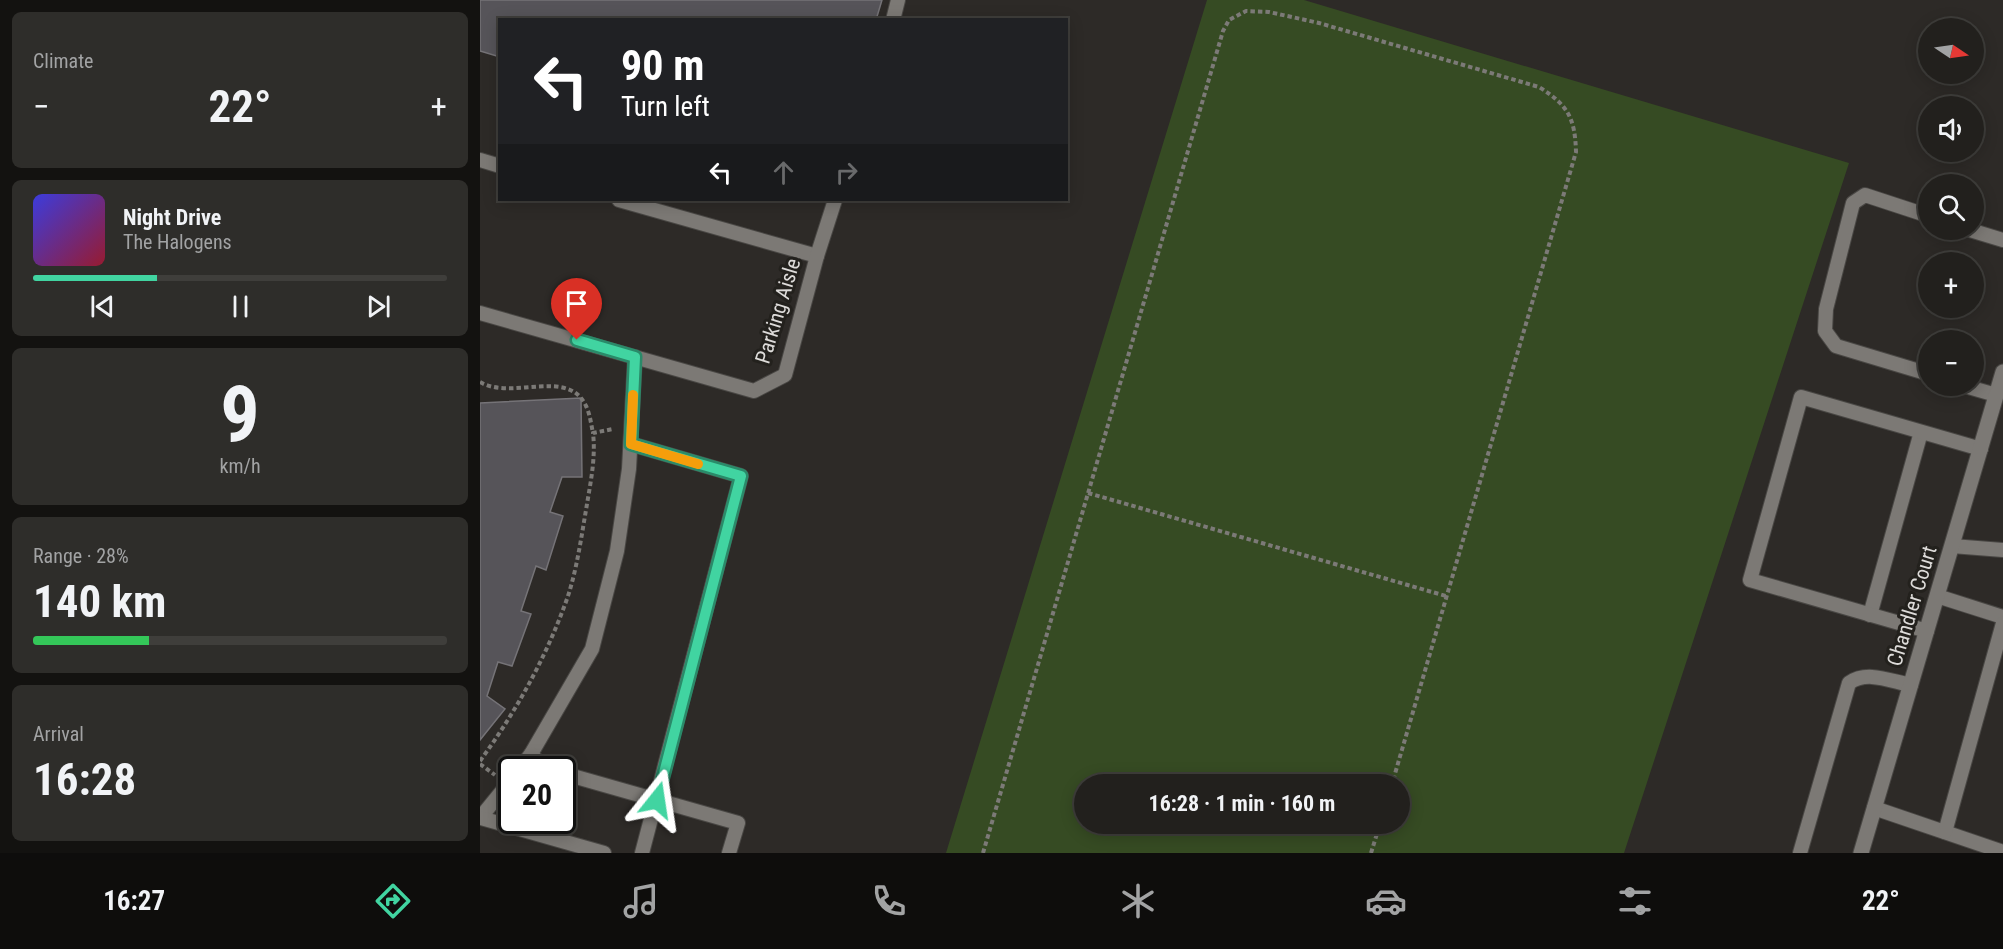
<!DOCTYPE html>
<html lang="en">
<head>
<meta charset="utf-8">
<style>
	:root { --surface:#22201d; --page:#2e2d2a; --text:#f1f3f6; --muted:#a2a3a4; --line:#3f3e3b; --accent:#41d4a1 }
	body { margin:0; font-family:"Roboto Condensed",sans-serif; background:var(--page); color:var(--text); height:100vh; display:flex; flex-direction:column; font-size:22px; white-space:nowrap }
	* { box-sizing:border-box; margin:0 }
	p { font-size:20px; color:var(--muted) }
	.icon { flex:none; width:33px; height:33px; fill:none; stroke:currentColor; stroke-width:2; stroke-linecap:round; stroke-linejoin:round }
	.map { position:relative; flex:1; overflow:hidden }
	.sheet { display:flex; flex-direction:column; gap:12px; padding:12px; background:#131210; width:480px }
	.sheet>* { flex:none }
	.hud { position:absolute; left:18px; top:18px; width:570px; height:183px; border-radius:0px; box-shadow:0 3px 15px #0003,0 0 0 2px var(--line); background:#202124; color:#fff; overflow:hidden }
	.needle { width:39px; rotate:103deg }
	.controls { position:absolute; left:1438px; top:18px; display:grid; gap:12px }
	.controls a { display:grid; place-items:center; width:66px; height:66px; border-radius:50%; background:var(--surface); box-shadow:0 3px 15px #0003,0 0 0 2px var(--line); font-size:30px }
	.speed { position:absolute; left:18px; top:756px; display:flex; gap:12px; font-size:30px; font-weight:700; text-align:center }
	.speed>* { display:grid; place-content:center; width:78px; height:78px; border-radius:50%; background:var(--surface); box-shadow:0 3px 15px #0003,0 0 0 2px var(--line); line-height:1 }
	.speed .limit { border:3px solid #111; border-radius:9px; background:#fff; color:#111 }
	.pin { position:absolute; display:grid; place-items:center; width:51px; height:51px; color:#fff; margin:-62px -26px; border-radius:50% 50% 50% 0; rotate:-45deg; box-shadow:0 0 6px #0007 }
	.pin .icon { rotate:45deg }
	.me { position:absolute; width:66px; margin:-33px; rotate:15deg; stroke-linejoin:round; filter:drop-shadow(0 0 4px #0008) }
	.turn { display:flex; align-items:center; gap:21px; height:126px; padding:0 24px; font-size:27px }
	.turn .icon { width:78px; height:78px; stroke-width:2.5 }
	.turn b { display:block; font-size:42px; line-height:51px }
	.lanes { display:flex; align-items:center; height:57px; padding:0 24px; background:#0003; justify-content:center; gap:30px; direction:ltr }
	.lanes .off { opacity:.35 }
	.big { font-size:45px; font-weight:700; line-height:1.1 }
	.sheet .widget { flex:1; display:flex; flex-direction:column; justify-content:center; gap:9px; min-width:0; padding:0 21px; border-radius:9px; background:var(--page) }
	.sheet .dial { align-items:center; gap:0 }
	.dial b { font-size:78px; line-height:1 }
	.song { display:flex; align-items:center; gap:18px }
	.cover { width:72px; height:72px; border-radius:9px; background:linear-gradient(135deg,hsl(240 70% 55%),hsl(350 70% 35%)) }
	.played { height:6px; border-radius:3px; background:linear-gradient(90deg,var(--accent) 30%,var(--line) 30%) }
	.keys { display:flex; justify-content:space-around; direction:ltr }
	.heat { display:flex; justify-content:space-between; align-items:center; font-size:33px; direction:ltr }
	.charge { height:9px; border-radius:4px; background:linear-gradient(90deg,#34c759 28%,var(--line) 0) }
	.trip { position:absolute; left:594px; top:774px; width:336px; height:60px; border-radius:30px; background:var(--surface); box-shadow:0 3px 15px #0003,0 0 0 2px var(--line); font-weight:700; line-height:60px; text-align:center }
	.menu { display:flex; height:96px; justify-content:space-around; align-items:center; background:#0e0d0c; color:var(--muted) }
	.menu .icon { width:42px; height:42px }
	.menu .current { color:var(--accent) }
	.menu b { font-size:27px; color:var(--text) }
	main { display:flex; flex:1; min-height:0 }
	.map>svg:first-child { display:block }
	.green { fill:#364b23; fill-rule:evenodd }
	.building { fill:#565459; stroke:#757377; stroke-width:1.5 }
	.lines { fill:none; stroke-linecap:round; stroke-linejoin:round }
	.lane-casing { stroke:#494744; stroke-width:16 }
	.street-casing { stroke:#494744; stroke-width:17 }
	.path { stroke:#7c7a77; stroke-width:4; stroke-dasharray:4.5 3; stroke-linecap:butt }
	.lane { stroke:#7c7975; stroke-width:14 }
	.street { stroke:#7c7975; stroke-width:15 }
	.route-casing { stroke:#2a8a69; stroke-width:15 }
	.route { stroke:#41d4a1; stroke-width:10 }
	.slow { stroke:#f59e0b; stroke-width:10 }
	.labels { text-anchor:middle; stroke-width:6; stroke-linejoin:round; paint-order:stroke }
	.street-label { font-size:21px; fill:#dddbd9; stroke:#23211d }
</style>
</head>
<body>
<main>
<section class="sheet">
<div class="widget"><p>Climate</p>
<div class="heat"><a>−</a><b class="big">22°</b><a>+</a></div>
</div>
<div class="widget">
<div class="song"><i class="cover"></i><div><b>Night Drive</b><p>The Halogens</p></div></div>
<div class="played"></div>
<div class="keys"><svg class="icon" aria-label="previous" viewBox="0 0 24 24"><path d="M18 5L8 12l10 7zM5 5v14"/></svg><svg class="icon" aria-label="pause" viewBox="0 0 24 24"><path d="M8 5v14M16 5v14"/></svg><svg class="icon" aria-label="next" viewBox="0 0 24 24"><path d="M6 5l10 7-10 7zM19 5v14"/></svg></div>
</div>
<div class="widget dial"><b>9</b><p>km/h</p></div>
<div class="widget"><p>Range · 28%</p><b class="big">140 km</b><div class="charge"></div></div>
<div class="widget"><p>Arrival</p><b class="big">16:28</b></div>
</section>
<div class="map">
<svg width="1523" height="853" viewBox="0 0 1523 853">
	<rect width="100%" height="100%" fill="#2d2a27"/>
	<!-- green -->
	<path class="green" d="M727,0H824L1369,163L1144,853H466ZM920,784V824H604V784Z"/>
	<!-- building -->
	<g class="building">
		<polygon points="0,0 402,0 396,20 20,20 20,57 0,51"/>
		<polygon points="101,398 102,477 82,477 70,512 83,516 66,570 56,566 41,611 51,614 32,666 18,662 7,696 25,709 0,740 0,403"/>
	</g>
	<g class="lines">
		<defs>
			<g id="lane">
				<polyline points="413,20 418,0"/>
				<polyline points="0,160 20,166"/>
				<polyline points="139,200 337,256"/>
				<polyline points="1449,216 1385,195 1373,203 1346,309 1345,331 1356,346 1449,374"/>
				<polyline points="1490,230 1523,240"/>
				<polyline points="0,313 274,391 305,375 337,256 355,200"/>
				<polyline points="1485,386 1516,395"/>
				<polyline points="151,444 261,476 162,853"/>
				<polyline points="1472,546 1523,550"/>
				<polyline points="1457,596 1523,617"/>
				<polyline points="1390,615 1441,432"/>
				<polyline points="1447,631 1270,580 1321,397 1501,449"/>
				<polyline points="51,754 112,649 137,551 149,469 155,357"/>
				<polyline points="39,770 51,754 63,767 72,770"/>
				<polyline points="82,773 258,823 249,853"/>
				<polyline points="1394,808 1523,852"/>
				<polyline points="0,818 32,779"/>
				<polyline points="1,818 124,853"/>
				<polyline points="1465,832 1523,623"/>
				<path d="M1320,853L1369,683C1387,670 1410,681 1431,685"/>
			</g>
			<polyline id="street" points="1381,853 1523,372"/>
		</defs>
		<!-- lane casing -->
		<use href="#lane" class="lane-casing"/>
		<!-- street casing -->
		<use href="#street" class="street-casing"/>
		<!-- path -->
		<g class="path">
			<path d="M0,382C32,401 88,367 106,406C110,414 111,424 113,433"/>
			<polyline points="608,493 966,596"/>
			<path d="M0,761C37,710 67,656 88,596C97,568 101,539 106,510C110,485 116,459 113,433L133,429"/>
			<polyline points="0,764 15,775"/>
			<path d="M503,853L743,31L749,20L766,11L789,12L839,23L1059,87C1088,105 1095,118 1096,152L912,784"/>
			<polyline points="891,853 900,824"/>
		</g>
		<!-- lane -->
		<use href="#lane" class="lane"/>
		<!-- street -->
		<use href="#street" class="street"/>
	</g>
	<g class="lines">
		<defs>
			<polyline id="route" points="97,340 155,357 151,444 261,476 177,800"/>
		</defs>
		<!-- route casing -->
		<use href="#route" class="route-casing"/>
		<!-- route -->
		<use href="#route" class="route"/>
		<!-- slow -->
		<polyline class="slow" points="153,395 151,444 218,464"/>
	</g>
	<g class="labels">
		<!-- street labels -->
		<g class="street-label">
			<text transform="translate(298 311) rotate(-73)" y="7">Parking Aisle</text>
			<text transform="translate(1432 606) rotate(-73)" y="7">Chandler Court</text>
		</g>
	</g>
</svg>
<div class="controls">
<a><svg class="needle" viewBox="-14 -14 28 28"><path d="M0-13l5 13h-10z" fill="#e53935"/><path d="M0 13l5-13h-10z" fill="#a2a3a4"/></svg></a>
<a><svg class="icon" aria-label="sound" viewBox="0 0 24 24"><path d="M4 9h4l5-4v14l-5-4H4zM17 9q2 3 0 6"/></svg></a>
<a><svg class="icon" aria-label="search" viewBox="0 0 24 24"><circle cx="10" cy="10" r="6"/><path d="M15 15l6 6"/></svg></a>
<a>+</a>
<a>−</a>
</div>
<div class="speed"><div class="limit">20</div></div>
<div class="pin" style="left:97px;top:340px;background:#d93025"><svg class="icon" aria-label="arrive" viewBox="0 0 24 24"><path d="M6 21V4h12l-3 4 3 4H6"/></svg></div>
<svg class="me" style="left:177px;top:800px" viewBox="-20 -20 40 40"><path d="M0-17L14 15 0 8-14 15z" fill="#41d4a1" stroke="#fff" stroke-width="4"/></svg>
<div class="trip">16:28 · 1 min · 160 m</div>
<div class="hud">
<div class="turn"><svg class="icon" aria-label="left" viewBox="0 0 24 24"><path d="M17 20v-9H6M10 6l-5 5 5 5"/></svg><div><b>90 m</b>Turn left</div></div>
<div class="lanes"><svg class="icon" aria-label="left" viewBox="0 0 24 24"><path d="M17 20v-9H6M10 6l-5 5 5 5"/></svg><svg class="icon off" aria-label="ahead" viewBox="0 0 24 24"><path d="M12 20V5M6 11l6-6 6 6"/></svg><svg class="icon off" aria-label="right" viewBox="0 0 24 24"><path d="M7 20v-9h11M14 6l5 5-5 5"/></svg></div>
</div>
</div>
</main>
<nav class="menu">
<b>16:27</b>
<svg class="icon current" aria-label="directions" viewBox="0 0 24 24"><path d="M12 3l9 9-9 9-9-9zM9 14v-3h6M13 9l2 2-2 2"/></svg>
<svg class="icon" aria-label="music" viewBox="0 0 24 24"><path d="M9 18V5l10-2v13"/><circle cx="6" cy="18" r="3"/><circle cx="16" cy="16" r="3"/></svg>
<svg class="icon" aria-label="phone" viewBox="0 0 24 24"><path d="M5 4h4l2 5-3 2q2 4 5 5l2-3 5 2v4C11 20 4 13 5 4z"/></svg>
<svg class="icon" aria-label="climate" viewBox="0 0 24 24"><path d="M12 3v18M4 7l16 10M4 17L20 7"/></svg>
<svg class="icon" aria-label="car" viewBox="0 0 24 24"><path d="M5 17H2v-5l4-1 3-4h7l3 4 3 1v5h-3M9 17h6M6 11h13"/><circle cx="7" cy="17" r="2"/><circle cx="17" cy="17" r="2"/></svg>
<svg class="icon" aria-label="filters" viewBox="0 0 24 24"><path d="M4 7h16M4 17h16"/><circle cx="9" cy="7" r="2"/><circle cx="15" cy="17" r="2"/></svg>
<b>22°</b>
</nav>
</body>
</html>
